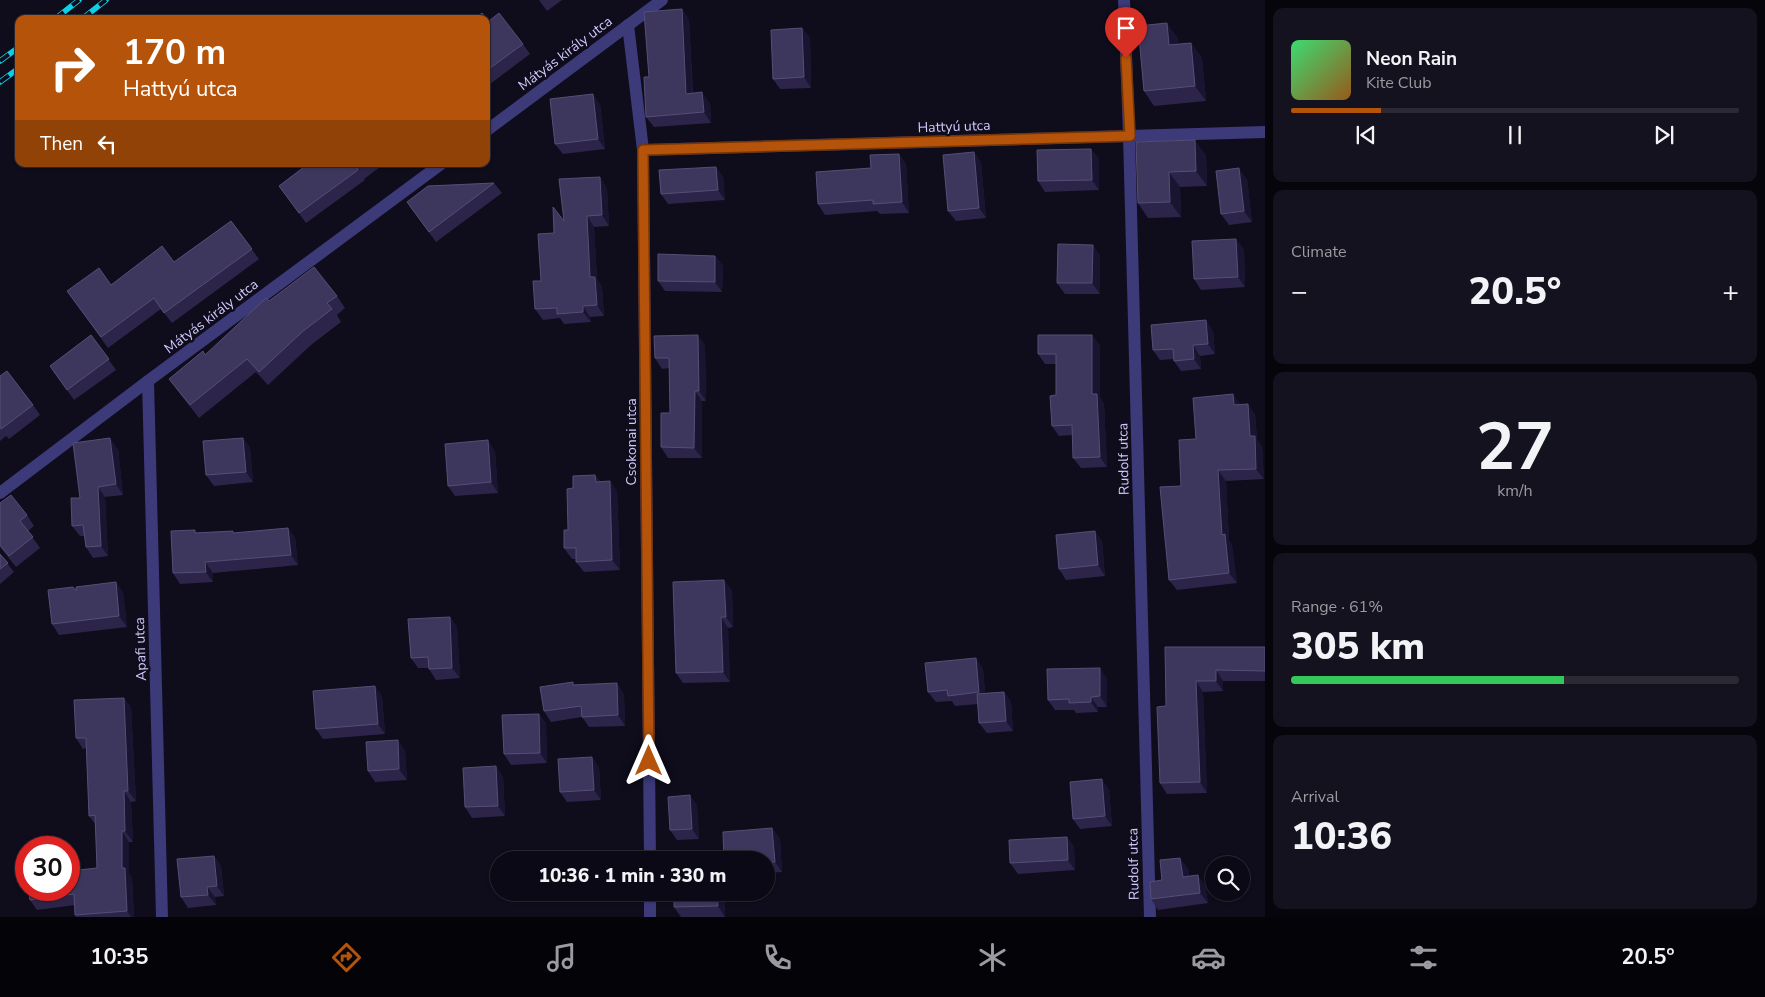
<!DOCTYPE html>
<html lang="en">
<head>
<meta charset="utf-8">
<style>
	:root { --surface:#0b0915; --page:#14121e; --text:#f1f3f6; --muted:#9a9aa0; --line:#2b2a34; --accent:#b45309 }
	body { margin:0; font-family:"Nunito Sans",sans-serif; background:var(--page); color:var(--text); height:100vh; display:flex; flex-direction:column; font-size:19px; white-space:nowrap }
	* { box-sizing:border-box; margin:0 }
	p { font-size:16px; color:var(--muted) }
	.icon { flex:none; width:28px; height:28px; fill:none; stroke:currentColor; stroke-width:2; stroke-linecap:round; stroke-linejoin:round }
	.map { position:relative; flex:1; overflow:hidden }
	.drawer { display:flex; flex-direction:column; gap:8px; padding:8px; background:#06050c; width:500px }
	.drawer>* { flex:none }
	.guide { position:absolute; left:15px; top:15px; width:475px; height:152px; border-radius:10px; box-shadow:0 1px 4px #0004,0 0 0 1px var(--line); background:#b45309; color:#fff; overflow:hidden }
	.fabs { position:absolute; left:1205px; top:856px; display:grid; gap:10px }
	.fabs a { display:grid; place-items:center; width:45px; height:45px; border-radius:50%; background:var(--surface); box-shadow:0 1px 4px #0004,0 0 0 1px var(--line); font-size:25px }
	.speed { position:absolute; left:15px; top:836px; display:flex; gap:10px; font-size:25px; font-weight:700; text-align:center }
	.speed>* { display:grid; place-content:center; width:65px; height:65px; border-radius:50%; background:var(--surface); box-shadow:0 1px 4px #0004,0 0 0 1px var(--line); line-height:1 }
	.speed .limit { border:8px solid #d22; background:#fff; color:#111 }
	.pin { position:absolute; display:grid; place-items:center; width:42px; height:42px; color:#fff; margin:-51px -21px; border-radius:50% 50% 50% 0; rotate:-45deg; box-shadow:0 0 5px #0007 }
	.pin .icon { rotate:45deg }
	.me { position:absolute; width:55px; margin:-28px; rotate:0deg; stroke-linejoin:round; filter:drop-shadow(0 0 4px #0008) }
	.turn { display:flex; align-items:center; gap:18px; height:105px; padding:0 25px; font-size:22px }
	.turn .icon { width:65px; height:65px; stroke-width:2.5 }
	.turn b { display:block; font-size:35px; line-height:42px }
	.then { display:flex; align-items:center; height:48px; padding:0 25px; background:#0003; gap:10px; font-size:19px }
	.big { font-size:38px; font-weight:800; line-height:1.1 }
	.drawer .card { flex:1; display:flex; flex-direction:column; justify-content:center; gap:8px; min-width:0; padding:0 18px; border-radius:10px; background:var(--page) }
	.drawer .dial { align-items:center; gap:0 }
	.dial b { font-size:65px; line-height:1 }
	.song { display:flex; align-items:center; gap:15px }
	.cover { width:60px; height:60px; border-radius:8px; background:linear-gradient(135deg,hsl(140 70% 55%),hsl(30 70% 35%)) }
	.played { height:5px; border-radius:2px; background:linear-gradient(90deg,var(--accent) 20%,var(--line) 20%) }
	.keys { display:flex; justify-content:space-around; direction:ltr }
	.heat { display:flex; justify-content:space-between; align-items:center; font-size:28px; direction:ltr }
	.charge { height:8px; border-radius:4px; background:linear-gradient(90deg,#34c759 61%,var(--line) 0) }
	.trip { position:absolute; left:490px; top:851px; width:285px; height:50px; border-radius:25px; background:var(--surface); box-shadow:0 1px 4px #0004,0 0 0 1px var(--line); font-weight:800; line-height:50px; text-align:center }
	.dock { display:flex; height:80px; justify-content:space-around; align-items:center; background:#040408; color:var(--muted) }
	.dock .icon { width:35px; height:35px }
	.dock .selected { color:var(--accent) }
	.dock b { font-size:22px; color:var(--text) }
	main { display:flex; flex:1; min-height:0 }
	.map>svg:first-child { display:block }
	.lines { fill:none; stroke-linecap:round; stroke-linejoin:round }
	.minor { stroke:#3c3a79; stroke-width:12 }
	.rail-casing { stroke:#0cd1e6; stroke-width:5.5 }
	.rail { stroke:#0f0c1c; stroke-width:4; stroke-dasharray:11; stroke-linecap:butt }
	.wall { fill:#2c2549 }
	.shaded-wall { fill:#19142f }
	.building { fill:#3e375d; stroke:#554e76 }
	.route-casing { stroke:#753606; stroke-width:12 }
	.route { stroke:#b45309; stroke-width:9 }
	.labels { text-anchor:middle; stroke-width:5; stroke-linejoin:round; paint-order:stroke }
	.street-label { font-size:14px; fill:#d0cafc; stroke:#0f0c1c }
</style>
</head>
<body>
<main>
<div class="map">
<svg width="1265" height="917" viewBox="0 0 1265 917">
	<rect width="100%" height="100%" fill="#0f0c1c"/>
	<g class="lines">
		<!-- minor -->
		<g class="minor">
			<polyline points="1124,0 1129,136 1150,917"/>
			<polyline points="628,25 643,150 650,860"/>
			<polyline points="486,131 662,0"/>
			<polyline points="643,150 1265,132"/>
			<polyline points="148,381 162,917"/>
			<polyline points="0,493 148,381 441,164"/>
			<polyline points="650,892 650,917"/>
		</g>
		<defs>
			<g id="rail">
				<polyline points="55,19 79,0"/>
				<polyline points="82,19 106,0"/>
				<polyline points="0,61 19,47"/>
				<polyline points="0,82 19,68"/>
			</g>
		</defs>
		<!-- rail casing -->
		<use href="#rail" class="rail-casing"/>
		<!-- rail -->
		<use href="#rail" class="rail"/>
	</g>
	<!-- wall -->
	<g class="wall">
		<polygon points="539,0 562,0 547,11"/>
		<polygon points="682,9 689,20 693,93 710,103 711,123 654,127 646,117 649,77"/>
		<polygon points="486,19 523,44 530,54 486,87"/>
		<polygon points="802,28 810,38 811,88 780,89 773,79"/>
		<polygon points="1178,38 1178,44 1191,43 1202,58 1206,101 1154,106 1144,91"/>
		<polygon points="600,104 605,149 563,154 555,144"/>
		<polygon points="1136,142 1206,155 1207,186 1180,187 1181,217 1148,218 1138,203"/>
		<polygon points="1091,149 1099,159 1099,190 1045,192 1038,181"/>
		<polygon points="974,152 981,163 986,218 956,221 948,211"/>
		<polygon points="899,154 906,164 909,213 880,214 877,211 825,215 818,204 871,168"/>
		<polygon points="308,164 384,164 364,179 365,180 306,223 279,186"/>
		<polygon points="716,167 723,177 725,200 668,204 661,194"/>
		<polygon points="1247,179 1252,222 1229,225 1221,214"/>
		<polygon points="494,183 502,193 436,242 407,202"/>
		<polygon points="607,188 609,226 594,227 597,279 602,287 604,316 590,317 591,322 564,324 560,318 543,320 535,309 541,281 554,233 564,221"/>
		<polygon points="231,221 259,259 172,323 161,309 108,348 67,291 111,285 174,262"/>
		<polygon points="1244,249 1245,287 1201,290 1194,279"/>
		<polygon points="1100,255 1100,294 1065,294 1057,283"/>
		<polygon points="715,256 723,266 722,292 665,291 658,281"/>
		<polygon points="337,296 345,308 337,315 341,322 311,345 268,385 256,372 199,418 178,391 169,379 205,355 269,301"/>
		<polygon points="1213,331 1215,354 1200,356 1201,369 1181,371 1174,361 1174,359 1160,360 1153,350"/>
		<polygon points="91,335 116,370 74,400 50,366"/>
		<polygon points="1092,335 1100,346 1100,397 1104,404 1107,467 1081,468 1073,458 1073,435 1059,436 1052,426 1056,395 1056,364 1045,364 1038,354"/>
		<polygon points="705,345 706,401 702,401 702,458 668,458 661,447 670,413 669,368 662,369 655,358"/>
		<polygon points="0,376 33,405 40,415 9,439 6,436 0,441"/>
		<polygon points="1240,404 1255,414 1257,439 1262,447 1264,479 1226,481 1229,540 1232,545 1237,583 1177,590 1169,580 1181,486 1196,439"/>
		<polygon points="243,438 250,448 253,482 214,486 206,475"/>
		<polygon points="118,449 123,495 105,497 108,556 93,558 86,547 85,536 80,536 72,526 80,498"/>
		<polygon points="495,451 498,493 455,496 448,486"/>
		<polygon points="595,475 600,481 617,491 620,570 584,572 576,562 576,559 572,559 564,548 568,530 573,488"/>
		<polygon points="0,503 27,515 34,526 28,531 40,548 16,567 0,547"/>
		<polygon points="288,528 295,538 298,565 213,573 213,582 180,584 173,573 197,533 234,533"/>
		<polygon points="1102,541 1105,576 1066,580 1059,569"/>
		<polygon points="0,554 14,572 0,584"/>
		<polygon points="116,582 123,593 127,627 59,635 52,624 76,591"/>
		<polygon points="732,590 733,627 728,628 730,682 683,683 676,673"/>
		<polygon points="450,617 457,627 460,678 436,680 429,669 428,668 418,668 411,658"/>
		<polygon points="1165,647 1265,647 1265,681 1223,681 1223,691 1203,692 1207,793 1167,794 1160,783 1166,706"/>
		<polygon points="976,658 983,669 985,693 1004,692 1011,702 1013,731 987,733 979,723 978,704 955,706 952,701 936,702 928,692"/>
		<polygon points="1107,678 1107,707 1098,707 1098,712 1076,713 1074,710 1055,710 1048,700"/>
		<polygon points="624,694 625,726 589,727 582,717 551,722 544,711"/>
		<polygon points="382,696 385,734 323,739 316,729"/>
		<polygon points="124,698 131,708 136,801 131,802 133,842 129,842 129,874 132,878 134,917 76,917 75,915 75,905 37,910 30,900 97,868 96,825 89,816 86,748 83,749 76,738"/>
		<polygon points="539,714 546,724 547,763 511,765 504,754"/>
		<polygon points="405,750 407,780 375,782 368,771"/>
		<polygon points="592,757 599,768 601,800 567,802 560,792"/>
		<polygon points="496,766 503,777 505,816 472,818 465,807"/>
		<polygon points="1109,789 1112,826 1080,829 1073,819"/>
		<polygon points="697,805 699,839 677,840 670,830"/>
		<polygon points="772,828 780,839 782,872 766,873 766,860"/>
		<polygon points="1067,837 1074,847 1075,870 1018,874 1010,863"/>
		<polygon points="214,856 221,866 224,896 215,897 216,905 188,908 181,897"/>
		<polygon points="1188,868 1189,876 1205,885 1208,903 1158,910 1151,899 1162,880"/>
		<polygon points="674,892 724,892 725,917 681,917 674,907"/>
	</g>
	<!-- shaded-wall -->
	<g class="shaded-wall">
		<polygon points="682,9 689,20 693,104 686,94"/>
		<polygon points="1167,23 1178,38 1180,60 1169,45"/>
		<polygon points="802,28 810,38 811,88 804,77"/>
		<polygon points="1191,43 1202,58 1206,101 1195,86"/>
		<polygon points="702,92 710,103 711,123 704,112"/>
		<polygon points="593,94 600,104 605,149 598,139"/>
		<polygon points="1195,140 1206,155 1207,186 1196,171"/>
		<polygon points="1091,149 1099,159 1099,190 1092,180"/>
		<polygon points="974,152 981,163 986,218 979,208"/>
		<polygon points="899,154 906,164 909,213 902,202"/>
		<polygon points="716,167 723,177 725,200 718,190"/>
		<polygon points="1239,168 1247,179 1252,222 1244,211"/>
		<polygon points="1169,172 1180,187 1181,217 1170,202"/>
		<polygon points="600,177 607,188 609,226 602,215"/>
		<polygon points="587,216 594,227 597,279 602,287 604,316 597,305 590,277"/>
		<polygon points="1236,239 1244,249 1245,287 1238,277"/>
		<polygon points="1093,245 1100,255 1100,294 1092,283"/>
		<polygon points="715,256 723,266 722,292 715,282"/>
		<polygon points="583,306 590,317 591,322 583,312"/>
		<polygon points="1206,320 1213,331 1215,354 1208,344"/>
		<polygon points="698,335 705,345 706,401 699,391"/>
		<polygon points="1092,335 1100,346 1100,397 1104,404 1107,467 1100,457 1092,394"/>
		<polygon points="1193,345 1200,356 1201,369 1194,359"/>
		<polygon points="695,391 702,401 702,458 694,448"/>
		<polygon points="1233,394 1241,405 1234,405"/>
		<polygon points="1248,404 1255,414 1257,439 1262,447 1264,479 1256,469 1250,436"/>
		<polygon points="110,438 118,449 123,495 116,484"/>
		<polygon points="243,438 250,448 253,482 246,472"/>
		<polygon points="488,440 495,451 498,493 491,482"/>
		<polygon points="1218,470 1226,481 1229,540 1232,545 1237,583 1229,573 1222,535"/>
		<polygon points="595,475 603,486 596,482"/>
		<polygon points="610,481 617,491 620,570 612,560"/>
		<polygon points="98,487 105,497 108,556 101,546"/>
		<polygon points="288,528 295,538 298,565 291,555"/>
		<polygon points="1095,531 1102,541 1105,576 1098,565"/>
		<polygon points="205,562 213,573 213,582 206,572"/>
		<polygon points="724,580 732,590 733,627 726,617"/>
		<polygon points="116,582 123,593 127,627 119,616"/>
		<polygon points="450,617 457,627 460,678 452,668"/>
		<polygon points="721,617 728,628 730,682 723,672"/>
		<polygon points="976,658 983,669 986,703 979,692"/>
		<polygon points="1100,668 1107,678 1107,707 1100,696"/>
		<polygon points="1216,670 1223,681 1223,691 1216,681"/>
		<polygon points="1196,681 1203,692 1207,793 1200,782"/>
		<polygon points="617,683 624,694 625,726 618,715"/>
		<polygon points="375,686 382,696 385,734 378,724"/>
		<polygon points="1004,692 1011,702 1013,731 1006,721"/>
		<polygon points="1091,697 1098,707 1098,712 1091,702"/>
		<polygon points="124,698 131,708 136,801 128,791"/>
		<polygon points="539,714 546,724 547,763 540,753"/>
		<polygon points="398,740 405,750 407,780 399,769"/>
		<polygon points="592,757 599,768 601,800 594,790"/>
		<polygon points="496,766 503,777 505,816 498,806"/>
		<polygon points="1102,779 1109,789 1112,826 1105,816"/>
		<polygon points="124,791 131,802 133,842 125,831"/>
		<polygon points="690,795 697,805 699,839 692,829"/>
		<polygon points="772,828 780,839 782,872 775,862"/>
		<polygon points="122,831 129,842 129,874 132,878 134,917 131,917 127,911 122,868"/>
		<polygon points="1067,837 1074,847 1075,870 1068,860"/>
		<polygon points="214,856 221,866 224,896 217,886"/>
		<polygon points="1180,858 1188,868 1190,888 1183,877"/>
		<polygon points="1198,875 1205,885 1208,903 1200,893"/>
		<polygon points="207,887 215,897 216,905 208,895"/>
		<polygon points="717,892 724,892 725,917 718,906"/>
	</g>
	<!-- building -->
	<g class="building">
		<polygon points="682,9 686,94 702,92 704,112 646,117 644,77 649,77 644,12"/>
		<polygon points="482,13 489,21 499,13 523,44 486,71 486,19 474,19"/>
		<polygon points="1167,23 1169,45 1191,43 1195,86 1144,91 1138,26"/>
		<polygon points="802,28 804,77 773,79 771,30"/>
		<polygon points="593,94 598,139 555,144 550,99"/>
		<polygon points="1195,140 1196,171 1169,172 1170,202 1138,203 1136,142"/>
		<polygon points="1091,149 1092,180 1038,181 1037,150"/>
		<polygon points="974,152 979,208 948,211 943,155"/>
		<polygon points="899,154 902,202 873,204 873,200 818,204 816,172 871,168 870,155"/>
		<polygon points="308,164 363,164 357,168 358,170 299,213 279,186"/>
		<polygon points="716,167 718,190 661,194 659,170"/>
		<polygon points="1239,168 1244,211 1221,214 1216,171"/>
		<polygon points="600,177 602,215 587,216 590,277 595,277 597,305 583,306 583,312 557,314 557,308 535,309 533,281 541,281 538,234 554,233 553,207 564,221 559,179"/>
		<polygon points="494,183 429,232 407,202 428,186"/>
		<polygon points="231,221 252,249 164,313 154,298 101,337 67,291 99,268 111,285 162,246 174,262"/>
		<polygon points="1236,239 1238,277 1194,279 1192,241"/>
		<polygon points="1058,244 1093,245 1092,283 1057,283"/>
		<polygon points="658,254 715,256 715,282 658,281"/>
		<polygon points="314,267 337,296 327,303 332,309 302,332 259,372 247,359 190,405 169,379 203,351 205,355 266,298 269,301"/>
		<polygon points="1206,320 1208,344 1193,345 1194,359 1174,361 1173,349 1153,350 1151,325"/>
		<polygon points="91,335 109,359 67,390 50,366"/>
		<polygon points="698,335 699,391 695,391 694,448 661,447 661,413 670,413 669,358 655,358 654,336"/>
		<polygon points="1038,335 1092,335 1092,394 1097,394 1100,457 1073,458 1072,425 1052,426 1050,396 1056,395 1056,354 1038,354"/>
		<polygon points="7,371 33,405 1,429 0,427 0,376"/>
		<polygon points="1233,394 1234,405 1248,404 1250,436 1255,436 1256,469 1218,470 1222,535 1225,534 1229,573 1169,580 1160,487 1181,486 1179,440 1196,439 1193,398"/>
		<polygon points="110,438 116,484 98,487 101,546 86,547 83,525 72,526 71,498 80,498 73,443"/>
		<polygon points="243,438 246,472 206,475 203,441"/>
		<polygon points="488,440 491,482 448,486 445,444"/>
		<polygon points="595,475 596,482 610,481 612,560 576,562 576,548 564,548 564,530 568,530 567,489 573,488 573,476"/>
		<polygon points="11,495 27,515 20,521 33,537 9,556 0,545 0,503"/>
		<polygon points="288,528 291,555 205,562 206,572 173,573 171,531 195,530 195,533 233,531 233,533"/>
		<polygon points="1095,531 1098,565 1059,569 1056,535"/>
		<polygon points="0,554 8,563 0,569"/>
		<polygon points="724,580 726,617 721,617 723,672 676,673 673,582"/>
		<polygon points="116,582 119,616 52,624 48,590 73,587 76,591 76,587"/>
		<polygon points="450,617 452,668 429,669 428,657 411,658 408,619"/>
		<polygon points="1165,647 1265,647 1265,671 1216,670 1216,681 1196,681 1200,782 1160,783 1157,707 1166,706"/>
		<polygon points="976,658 979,692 948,696 947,690 928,692 925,663"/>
		<polygon points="1100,668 1100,696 1091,697 1091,702 1069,703 1069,699 1048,700 1047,669"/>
		<polygon points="573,682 573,685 617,683 618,715 582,717 581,706 544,711 540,687"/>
		<polygon points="375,686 378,724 316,729 313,691"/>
		<polygon points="1004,692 1006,721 979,723 977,694"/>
		<polygon points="124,698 128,791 124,791 125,831 122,831 122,868 125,868 127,911 75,915 74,894 30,900 28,890 69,890 69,871 97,868 95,815 89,816 86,738 76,738 74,700"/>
		<polygon points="539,714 540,753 504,754 502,715"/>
		<polygon points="398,740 399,769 368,771 366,742"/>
		<polygon points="592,757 594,790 560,792 558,759"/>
		<polygon points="496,766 498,806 465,807 463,768"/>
		<polygon points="1102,779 1105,816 1073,819 1070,782"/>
		<polygon points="690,795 692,829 670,830 668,797"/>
		<polygon points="772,828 775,862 766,862 766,860 724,860 723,832"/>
		<polygon points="1067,837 1068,860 1010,863 1009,840"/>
		<polygon points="214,856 217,886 207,887 208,895 181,897 177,859"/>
		<polygon points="1180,858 1183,877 1198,875 1200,893 1151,899 1150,882 1162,880 1160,860"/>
		<polygon points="674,892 717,892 718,906 674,907"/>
	</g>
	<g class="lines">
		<defs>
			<polyline id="route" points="649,761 643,150 1130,136 1126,58"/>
		</defs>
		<!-- route casing -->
		<use href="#route" class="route-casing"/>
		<!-- route -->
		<use href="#route" class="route"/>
	</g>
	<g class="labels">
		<!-- street labels -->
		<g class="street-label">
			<text transform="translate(565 53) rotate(-37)" y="5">Mátyás király utca</text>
			<text transform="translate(954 126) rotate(-2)" y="5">Hattyú utca</text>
			<text transform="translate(211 316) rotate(-37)" y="5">Mátyás király utca</text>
			<text transform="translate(631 442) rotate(-90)" y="5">Csokonai utca</text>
			<text transform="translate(1123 459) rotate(-91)" y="5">Rudolf utca</text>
			<text transform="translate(140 649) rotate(-92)" y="5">Apafi utca</text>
			<text transform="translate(1133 864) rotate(-91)" y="5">Rudolf utca</text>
		</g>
	</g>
</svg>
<div class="fabs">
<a><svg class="icon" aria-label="search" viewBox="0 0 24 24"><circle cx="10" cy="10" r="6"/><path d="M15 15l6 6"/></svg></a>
</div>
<div class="speed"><div class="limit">30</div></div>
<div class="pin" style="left:1126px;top:58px;background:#d93025"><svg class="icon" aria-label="arrive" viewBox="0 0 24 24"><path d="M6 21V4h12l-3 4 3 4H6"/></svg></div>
<svg class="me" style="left:649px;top:761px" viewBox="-20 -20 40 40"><path d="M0-17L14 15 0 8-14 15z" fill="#b45309" stroke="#fff" stroke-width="4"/></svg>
<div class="trip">10:36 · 1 min · 330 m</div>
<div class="guide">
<div class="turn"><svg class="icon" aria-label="right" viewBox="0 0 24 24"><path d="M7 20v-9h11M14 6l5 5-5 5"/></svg><div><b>170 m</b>Hattyú utca</div></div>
<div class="then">Then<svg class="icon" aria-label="left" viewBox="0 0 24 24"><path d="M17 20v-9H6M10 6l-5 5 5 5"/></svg></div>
</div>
</div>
<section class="drawer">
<div class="card">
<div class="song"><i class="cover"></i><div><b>Neon Rain</b><p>Kite Club</p></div></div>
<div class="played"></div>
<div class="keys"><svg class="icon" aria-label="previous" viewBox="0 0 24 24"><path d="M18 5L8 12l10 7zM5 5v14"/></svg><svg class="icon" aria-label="pause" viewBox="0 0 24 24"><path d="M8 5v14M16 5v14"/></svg><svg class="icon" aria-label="next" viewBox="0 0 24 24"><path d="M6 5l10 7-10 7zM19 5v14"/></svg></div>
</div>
<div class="card"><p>Climate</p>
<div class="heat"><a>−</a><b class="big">20.5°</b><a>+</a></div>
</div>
<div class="card dial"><b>27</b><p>km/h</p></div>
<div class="card"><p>Range · 61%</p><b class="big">305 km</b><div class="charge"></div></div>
<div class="card"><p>Arrival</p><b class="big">10:36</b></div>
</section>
</main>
<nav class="dock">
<b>10:35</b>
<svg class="icon selected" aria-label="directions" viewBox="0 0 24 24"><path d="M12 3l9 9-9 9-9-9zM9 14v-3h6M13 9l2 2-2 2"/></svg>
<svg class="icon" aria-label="music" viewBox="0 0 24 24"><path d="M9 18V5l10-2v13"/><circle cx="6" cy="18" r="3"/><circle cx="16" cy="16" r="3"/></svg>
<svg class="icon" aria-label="phone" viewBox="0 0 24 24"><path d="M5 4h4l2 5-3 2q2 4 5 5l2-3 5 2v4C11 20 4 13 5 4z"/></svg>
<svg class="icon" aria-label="climate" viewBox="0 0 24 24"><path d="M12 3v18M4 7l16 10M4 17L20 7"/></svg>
<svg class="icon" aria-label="car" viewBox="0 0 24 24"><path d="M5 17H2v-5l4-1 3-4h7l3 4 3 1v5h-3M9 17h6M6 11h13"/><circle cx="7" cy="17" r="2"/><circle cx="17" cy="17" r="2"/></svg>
<svg class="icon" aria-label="filters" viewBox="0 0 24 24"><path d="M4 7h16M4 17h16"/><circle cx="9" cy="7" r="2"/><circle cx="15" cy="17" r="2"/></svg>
<b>20.5°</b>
</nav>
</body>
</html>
